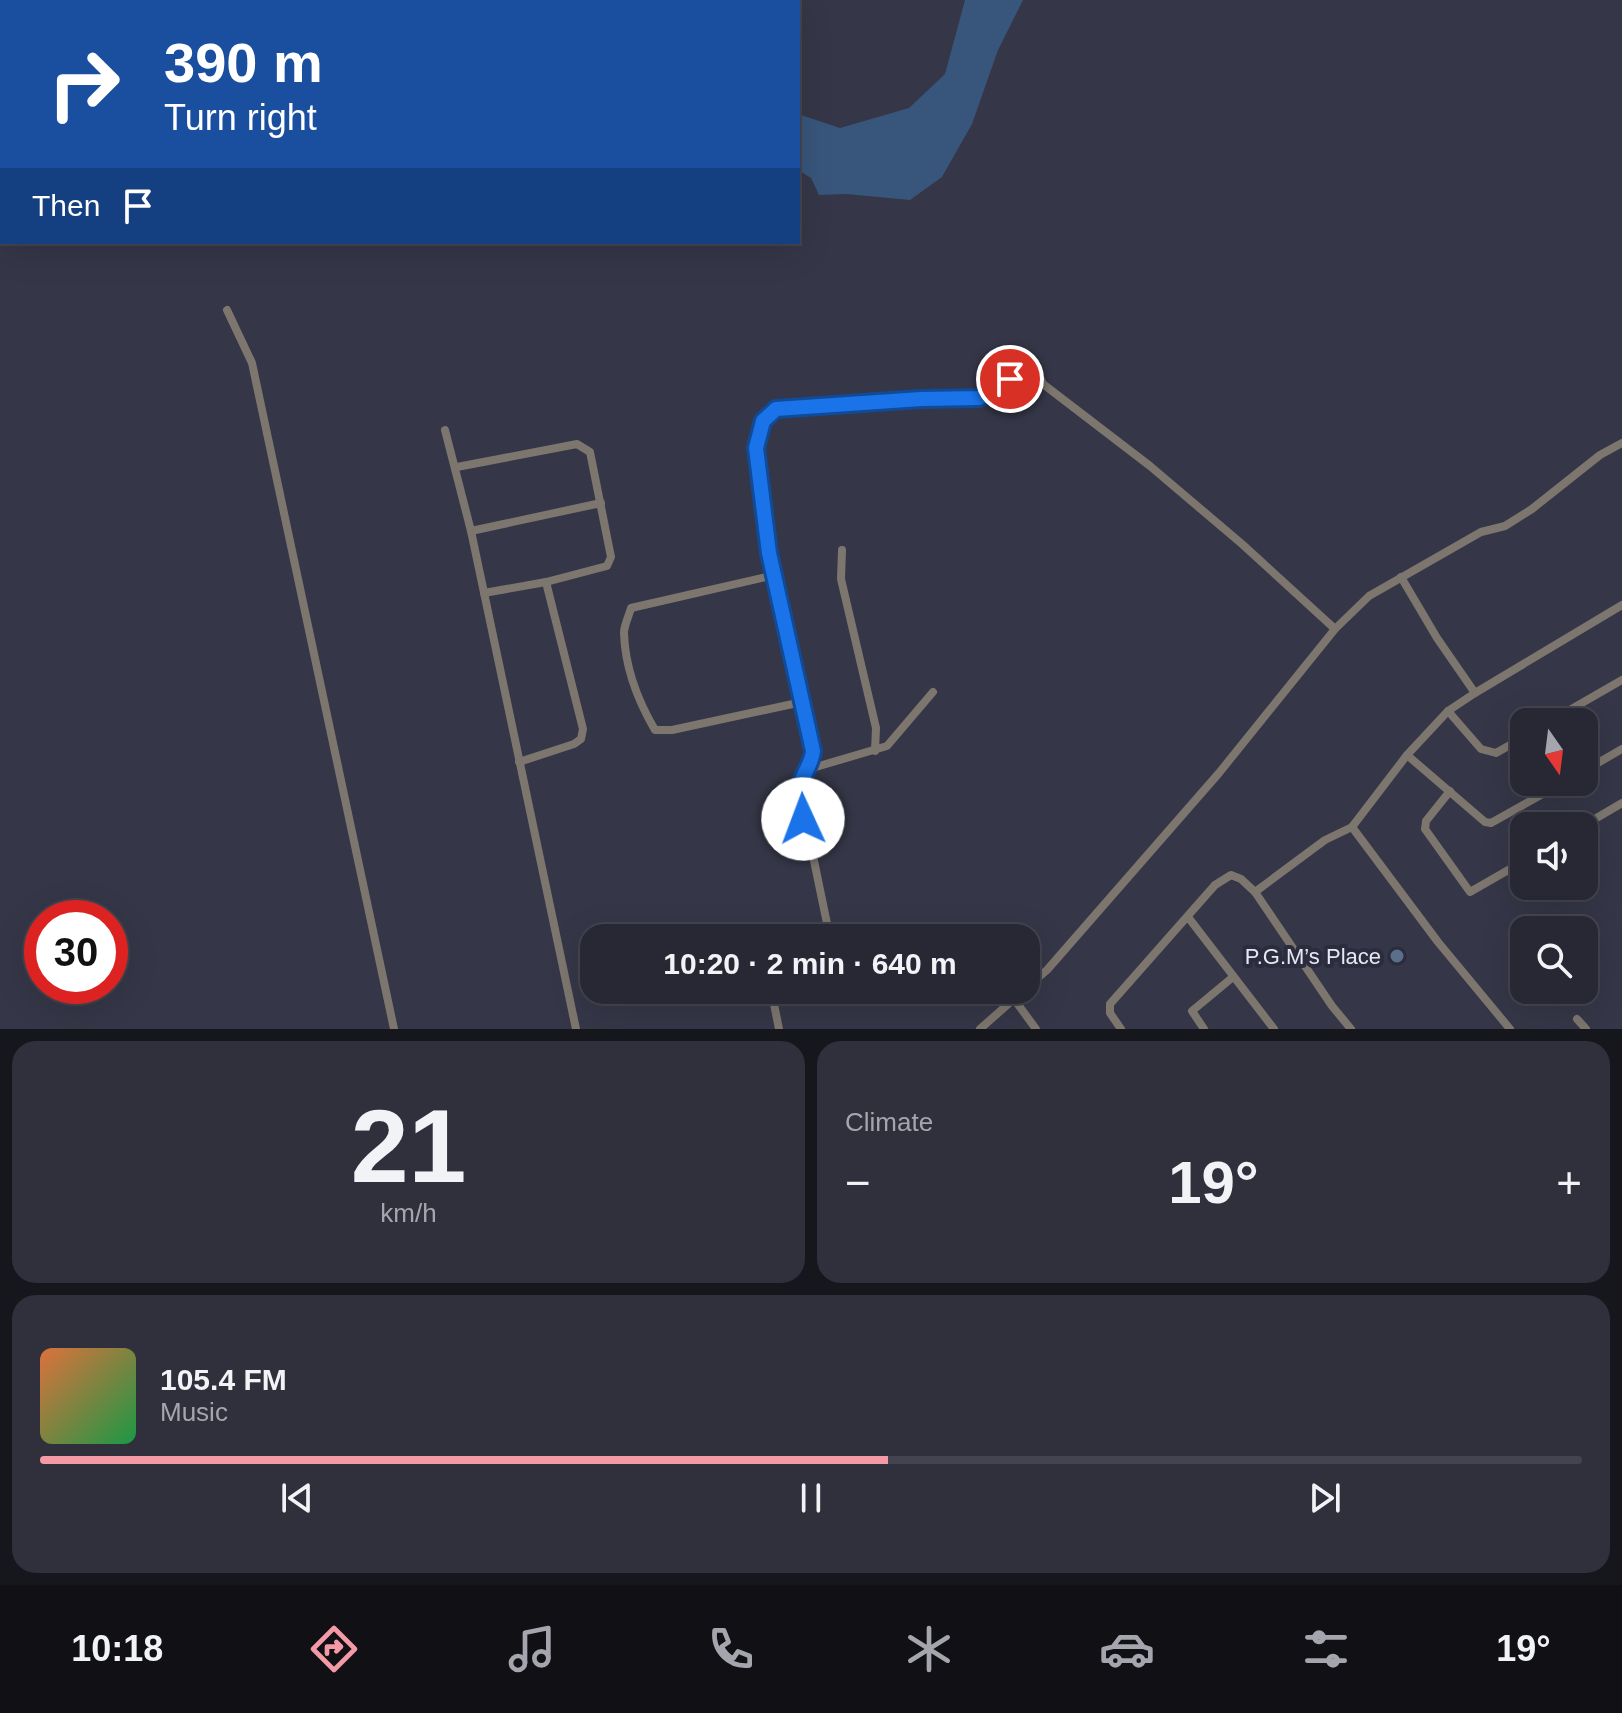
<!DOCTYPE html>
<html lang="en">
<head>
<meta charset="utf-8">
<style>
	:root { --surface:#282835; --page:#30303d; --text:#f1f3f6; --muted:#a5a6ad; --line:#444450; --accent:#f49aa6 }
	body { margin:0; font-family:Arial,sans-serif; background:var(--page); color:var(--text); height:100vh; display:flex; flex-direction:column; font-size:30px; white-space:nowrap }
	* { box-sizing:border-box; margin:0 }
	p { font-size:26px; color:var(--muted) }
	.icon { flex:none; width:44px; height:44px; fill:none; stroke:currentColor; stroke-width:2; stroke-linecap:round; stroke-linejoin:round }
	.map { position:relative; height:1029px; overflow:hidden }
	.sheet { display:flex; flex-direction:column; gap:12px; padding:12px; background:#16161d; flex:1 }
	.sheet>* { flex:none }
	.hud { position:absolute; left:0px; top:0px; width:800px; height:244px; box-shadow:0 8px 32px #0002,0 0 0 2px var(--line); background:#1a4fa0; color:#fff; overflow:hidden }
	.needle { width:52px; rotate:166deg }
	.controls { position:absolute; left:1510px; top:708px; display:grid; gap:16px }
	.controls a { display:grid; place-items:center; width:88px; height:88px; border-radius:16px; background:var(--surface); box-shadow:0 8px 32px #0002,0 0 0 2px var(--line); font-size:40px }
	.speed { position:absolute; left:24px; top:900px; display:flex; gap:16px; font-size:40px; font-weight:700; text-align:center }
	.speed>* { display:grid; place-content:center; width:104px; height:104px; border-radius:50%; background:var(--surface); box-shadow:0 8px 32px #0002,0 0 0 2px var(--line); line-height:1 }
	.speed .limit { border:12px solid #d22; background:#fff; color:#111 }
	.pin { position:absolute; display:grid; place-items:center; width:68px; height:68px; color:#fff; margin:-34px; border:4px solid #fff; border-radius:50%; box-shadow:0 2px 8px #0007 }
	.me { position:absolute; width:88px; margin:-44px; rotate:358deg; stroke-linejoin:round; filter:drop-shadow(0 0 6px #0008) }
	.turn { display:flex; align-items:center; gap:28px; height:168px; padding:0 32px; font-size:36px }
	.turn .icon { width:104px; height:104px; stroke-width:2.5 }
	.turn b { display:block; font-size:56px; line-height:68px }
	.then { display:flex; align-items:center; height:76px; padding:0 32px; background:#0003; gap:16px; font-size:30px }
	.big { font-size:60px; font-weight:800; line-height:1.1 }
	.sheet .tile { flex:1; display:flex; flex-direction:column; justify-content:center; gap:12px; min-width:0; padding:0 28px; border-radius:24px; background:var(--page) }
	.sheet .dial { align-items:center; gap:0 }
	.dial b { font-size:104px; line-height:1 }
	.song { display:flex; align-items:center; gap:24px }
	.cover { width:96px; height:96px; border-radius:12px; background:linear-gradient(135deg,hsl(20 70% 55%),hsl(140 70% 35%)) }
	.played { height:8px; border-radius:4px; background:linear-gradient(90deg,var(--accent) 55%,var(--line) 55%) }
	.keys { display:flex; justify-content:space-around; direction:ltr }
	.heat { display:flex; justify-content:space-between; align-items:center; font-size:44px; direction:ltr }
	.sheet .tiles { flex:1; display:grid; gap:12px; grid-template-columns:1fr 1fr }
	.tile:last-child { grid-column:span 2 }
	.trip { position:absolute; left:580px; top:924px; width:460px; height:80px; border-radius:24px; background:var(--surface); box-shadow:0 8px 32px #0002,0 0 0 2px var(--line); font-weight:800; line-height:80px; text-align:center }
	.dock { display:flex; height:128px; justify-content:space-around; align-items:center; background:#101015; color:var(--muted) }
	.dock .icon { width:56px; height:56px }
	.dock .on { color:var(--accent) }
	.dock b { font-size:36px; color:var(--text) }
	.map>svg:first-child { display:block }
	.water { fill:#38567b }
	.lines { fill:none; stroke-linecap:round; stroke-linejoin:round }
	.street { stroke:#7c766e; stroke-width:8 }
	.route-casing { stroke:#114b97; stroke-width:20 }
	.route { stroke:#1a73e8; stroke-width:14 }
	.service-dot { fill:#5c6f8a; stroke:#2b2c3d; stroke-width:3 }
	.labels { text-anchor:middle; stroke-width:8; stroke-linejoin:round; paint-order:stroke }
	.poi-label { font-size:22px; fill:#e8e8f4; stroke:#2b2c3d; text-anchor:end }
</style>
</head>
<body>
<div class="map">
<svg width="1622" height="1029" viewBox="0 0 1622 1029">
	<rect width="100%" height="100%" fill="#353647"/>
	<!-- water -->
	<polygon class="water" points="965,0 1023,0 998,50 972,124 942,177 910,200 846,194 819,195 811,178 798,170 798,114 840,128 909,108 945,74"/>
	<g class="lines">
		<!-- street -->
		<g class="street">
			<polyline points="227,310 252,363 394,1029"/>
			<polyline points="445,430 471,531 576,1029"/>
			<polyline points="457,467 577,444 590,452 611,557 607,566 546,582 484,593"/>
			<polyline points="471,531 601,503"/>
			<polyline points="842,550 841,579 876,728 875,751"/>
			<path d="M775,575L631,608C629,616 624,625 624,633C625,667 638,701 655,730H672L802,702"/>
			<polyline points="1401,577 1437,638 1475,693"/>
			<polyline points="1448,711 1481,749 1496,753 1524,737"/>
			<polyline points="1549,722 1622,680"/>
			<polyline points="1407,755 1485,822 1491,823 1564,782"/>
			<polyline points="519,762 574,744 581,739 583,729 546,582"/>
			<polyline points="809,769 887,746 933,692"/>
			<polyline points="1584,771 1622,749"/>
			<polyline points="1450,791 1426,821 1425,829 1470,892 1524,861"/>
			<polyline points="1583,826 1622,803"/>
			<polyline points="1352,827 1438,942 1510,1029"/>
			<polyline points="1255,892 1325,840 1352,827 1407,755 1448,711 1475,693 1622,605"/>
			<polyline points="1188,917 1274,1029"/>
			<path d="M830,938L800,793C801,777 812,766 813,751L769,553L756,448L763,421L776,409L921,399L979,398L1002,383L1036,368L1043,384L1150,466L1242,544L1335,629"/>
			<polyline points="1026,988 1047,970 1219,773 1335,629 1369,596 1481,532 1505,526 1532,509 1600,455 1622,443"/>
			<polyline points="772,994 779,1029"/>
			<polyline points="1014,999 1036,1029"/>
			<polyline points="1577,1019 1586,1029"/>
			<polyline points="980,1029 1024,990"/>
			<polyline points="1121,1029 1110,1013 1110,1004 1215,885 1231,875 1241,879 1255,892 1332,1006 1351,1029"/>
			<polyline points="1204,1029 1192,1011 1233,977"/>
		</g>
	</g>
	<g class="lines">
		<defs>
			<path id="route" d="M803,819C802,807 798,795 801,783C804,772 812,763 813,751L769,553L756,448L763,421L776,409L921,399L979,398L1010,379"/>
		</defs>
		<!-- route casing -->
		<use href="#route" class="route-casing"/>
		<!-- route -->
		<use href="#route" class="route"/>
	</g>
	<!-- markers -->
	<circle class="service-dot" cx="1397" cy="956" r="8"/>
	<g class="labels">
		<!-- poi labels -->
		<g class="poi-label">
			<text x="1381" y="964">P.G.M’s Place</text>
		</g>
	</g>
</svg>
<div class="controls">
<a><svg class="needle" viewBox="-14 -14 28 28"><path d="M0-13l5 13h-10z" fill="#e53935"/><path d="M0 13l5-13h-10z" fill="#a5a6ad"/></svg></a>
<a><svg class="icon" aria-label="sound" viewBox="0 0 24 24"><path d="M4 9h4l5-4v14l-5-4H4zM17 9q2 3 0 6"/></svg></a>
<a><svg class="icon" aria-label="search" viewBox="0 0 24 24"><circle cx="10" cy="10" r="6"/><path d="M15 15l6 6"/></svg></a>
</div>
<div class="speed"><div class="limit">30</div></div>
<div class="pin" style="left:1010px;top:379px;background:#d93025"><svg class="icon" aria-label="arrive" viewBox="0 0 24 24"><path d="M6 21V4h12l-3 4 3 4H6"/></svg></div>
<svg class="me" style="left:803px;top:819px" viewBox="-20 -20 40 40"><circle r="19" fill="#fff"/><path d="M0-13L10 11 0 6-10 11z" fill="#1a73e8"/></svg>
<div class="trip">10:20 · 2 min · 640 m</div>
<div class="hud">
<div class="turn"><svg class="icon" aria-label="right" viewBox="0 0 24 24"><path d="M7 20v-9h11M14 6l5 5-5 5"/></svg><div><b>390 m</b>Turn right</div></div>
<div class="then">Then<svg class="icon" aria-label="arrive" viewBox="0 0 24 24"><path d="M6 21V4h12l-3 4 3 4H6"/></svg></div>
</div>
</div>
<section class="sheet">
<div class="tiles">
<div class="tile dial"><b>21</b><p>km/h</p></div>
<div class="tile"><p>Climate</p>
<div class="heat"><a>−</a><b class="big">19°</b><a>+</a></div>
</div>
<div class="tile">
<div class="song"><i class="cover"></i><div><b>105.4 FM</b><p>Music</p></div></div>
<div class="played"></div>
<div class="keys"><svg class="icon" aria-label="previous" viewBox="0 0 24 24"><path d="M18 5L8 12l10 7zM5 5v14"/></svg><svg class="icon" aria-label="pause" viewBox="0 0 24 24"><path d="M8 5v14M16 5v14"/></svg><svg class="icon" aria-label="next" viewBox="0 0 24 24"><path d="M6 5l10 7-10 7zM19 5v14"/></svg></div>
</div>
</div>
</section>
<nav class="dock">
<b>10:18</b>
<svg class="icon on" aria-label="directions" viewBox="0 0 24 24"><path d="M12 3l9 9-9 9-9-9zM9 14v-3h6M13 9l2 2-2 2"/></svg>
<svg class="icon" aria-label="music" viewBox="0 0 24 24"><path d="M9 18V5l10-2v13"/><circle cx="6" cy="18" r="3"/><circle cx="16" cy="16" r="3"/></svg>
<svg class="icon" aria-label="phone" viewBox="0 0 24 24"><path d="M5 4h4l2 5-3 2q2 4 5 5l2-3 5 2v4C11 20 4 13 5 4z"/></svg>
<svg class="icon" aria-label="climate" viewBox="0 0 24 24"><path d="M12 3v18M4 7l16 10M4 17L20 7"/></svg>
<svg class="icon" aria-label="car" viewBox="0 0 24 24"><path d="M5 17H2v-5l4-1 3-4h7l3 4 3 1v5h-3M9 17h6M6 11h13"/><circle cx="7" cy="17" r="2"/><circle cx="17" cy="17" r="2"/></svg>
<svg class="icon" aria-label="filters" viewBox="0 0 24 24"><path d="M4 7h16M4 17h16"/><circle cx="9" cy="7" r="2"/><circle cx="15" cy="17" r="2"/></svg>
<b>19°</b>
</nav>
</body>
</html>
